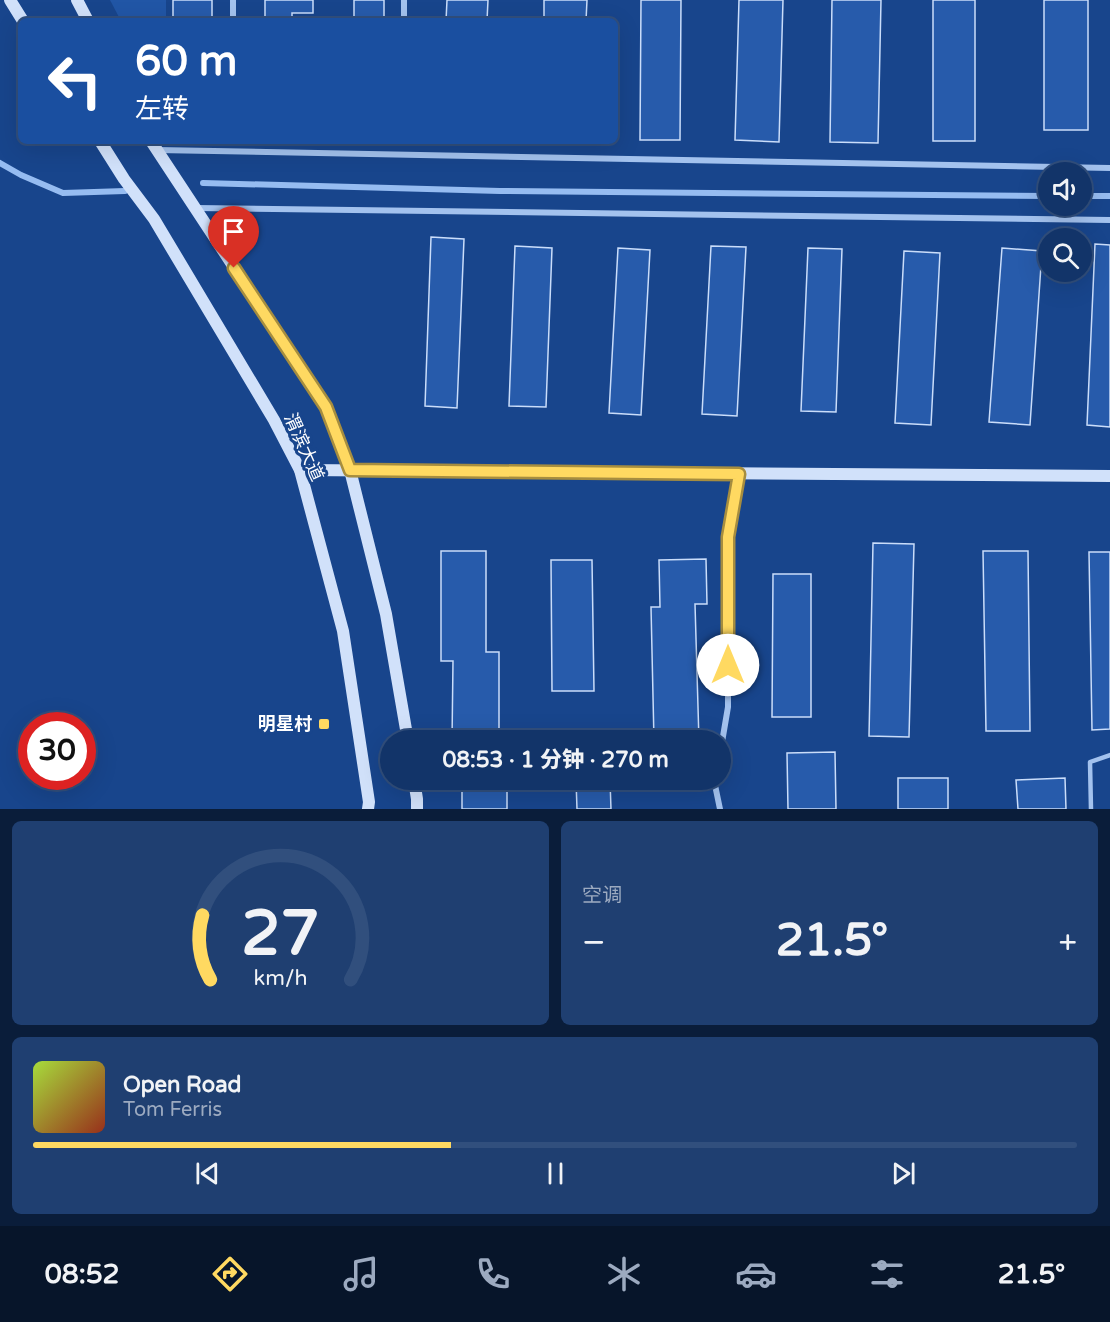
<!DOCTYPE html>
<html lang="zh">
<head>
<meta charset="utf-8">
<style>
	:root { --surface:#123469; --page:#1f3f71; --text:#f1f3f6; --muted:#9caac0; --line:#314f7d; --accent:#ffd961 }
	body { margin:0; font-family:"Varela Round","Noto Sans SC",sans-serif; background:var(--page); color:var(--text); height:100vh; display:flex; flex-direction:column; font-size:22px; white-space:nowrap }
	* { box-sizing:border-box; margin:0 }
	p { font-size:20px; color:var(--muted) }
	.icon { flex:none; width:33px; height:33px; fill:none; stroke:currentColor; stroke-width:2; stroke-linecap:round; stroke-linejoin:round }
	.map { position:relative; height:809px; overflow:hidden }
	.sheet { display:flex; flex-direction:column; gap:12px; padding:12px; background:#0a1d3a; flex:1 }
	.sheet>* { flex:none }
	.banner { position:absolute; left:18px; top:18px; width:600px; height:126px; border-radius:9px; box-shadow:0 6px 24px #0002,0 0 0 2px var(--line); background:#1a4fa0; color:#fff; overflow:hidden }
	.buttons { position:absolute; left:1038px; top:162px; display:grid; gap:12px }
	.buttons a { display:grid; place-items:center; width:54px; height:54px; border-radius:50%; background:var(--surface); box-shadow:0 6px 24px #0002,0 0 0 2px var(--line); font-size:30px }
	.speed { position:absolute; left:18px; top:712px; display:flex; gap:12px; font-size:30px; font-weight:700; text-align:center }
	.speed>* { display:grid; place-content:center; width:78px; height:78px; border-radius:50%; background:var(--surface); box-shadow:0 6px 24px #0002,0 0 0 2px var(--line); line-height:1 }
	.speed .limit { border:9px solid #d22; background:#fff; color:#111 }
	.pin { position:absolute; display:grid; place-items:center; width:51px; height:51px; color:#fff; margin:-62px -26px; border-radius:50% 50% 50% 0; rotate:-45deg; box-shadow:0 0 6px #0007 }
	.pin .icon { rotate:45deg }
	.me { position:absolute; width:66px; margin:-33px; rotate:0deg; stroke-linejoin:round; filter:drop-shadow(0 0 4px #0008) }
	.turn { display:flex; align-items:center; gap:21px; height:126px; padding:0 18px; font-size:27px }
	.turn .icon { width:78px; height:78px; stroke-width:2.5 }
	.turn b { display:block; font-size:42px; line-height:51px }
	.big { font-size:45px; font-weight:800; line-height:1.1 }
	.sheet .tile { flex:1; display:flex; flex-direction:column; justify-content:center; gap:9px; min-width:0; padding:0 21px; border-radius:9px; background:var(--page) }
	.sheet .dial { align-items:center; gap:0 }
	.dial svg { height:156px; overflow:visible; fill:none; stroke:var(--line); stroke-width:7; stroke-linecap:round; text-anchor:middle }
	.dial text { fill:var(--text); stroke:none }
	.song { display:flex; align-items:center; gap:18px }
	.cover { width:72px; height:72px; border-radius:9px; background:linear-gradient(135deg,hsl(80 70% 55%),hsl(10 70% 35%)) }
	.played { height:6px; border-radius:3px; background:linear-gradient(90deg,var(--accent) 40%,var(--line) 40%) }
	.keys { display:flex; justify-content:space-around; direction:ltr }
	.heat { display:flex; justify-content:space-between; align-items:center; font-size:33px; direction:ltr }
	.sheet .tiles { flex:1; display:grid; gap:12px; grid-template-columns:1fr 1fr }
	.tile:last-child { grid-column:span 2 }
	.trip { position:absolute; left:380px; top:730px; width:351px; height:60px; border-radius:30px; background:var(--surface); box-shadow:0 6px 24px #0002,0 0 0 2px var(--line); font-weight:800; line-height:60px; text-align:center }
	.tabs { display:flex; height:96px; justify-content:space-around; align-items:center; background:#07152a; color:var(--muted) }
	.tabs .icon { width:42px; height:42px }
	.tabs .on { color:var(--accent) }
	.tabs b { font-size:27px; color:var(--text) }
	.map>svg:first-child { display:block }
	.green { fill:#2156a6 }
	.lines { fill:none; stroke-linecap:round; stroke-linejoin:round }
	.stream { stroke:#96bcf1; stroke-width:6 }
	.building { fill:#275bab; stroke:#caddfa; stroke-width:1.5 }
	.service { stroke:#a3c2ee; stroke-width:4.5 }
	.minor { stroke:#a3c2ee; stroke-width:6 }
	.secondary { stroke:#d1e1fa; stroke-width:12 }
	.route-casing { stroke:#a68d3f; stroke-width:15 }
	.route { stroke:#ffd961; stroke-width:10 }
	.poi-dot { fill:#ffd961; stroke:#18458c; stroke-width:2 }
	.labels { text-anchor:middle; stroke-width:6; stroke-linejoin:round; paint-order:stroke }
	.street-label { font-size:18px; fill:#fff; stroke:#18458c }
	.poi-label { font-size:18px; font-weight:bold; fill:#fff; stroke:#18458c; text-anchor:end }
</style>
</head>
<body>
<div class="map">
<svg width="1110" height="809" viewBox="0 0 1110 809">
	<rect width="100%" height="100%" fill="#18458c"/>
	<!-- green -->
	<polygon class="green" points="110,0 166,0 166,21 121,21"/>
	<g class="lines">
		<!-- stream -->
		<g class="stream">
			<polyline points="0,163 21,175 63,193 125,191"/>
			<polyline points="203,183 500,191 1048,196"/>
			<polyline points="1082,196 1110,196"/>
		</g>
	</g>
	<!-- building -->
	<g class="building">
		<rect x="173" y="0" width="39" height="21"/>
		<polygon points="265,0 313,0 313,13 292,13 292,21 265,21"/>
		<rect x="354" y="0" width="30" height="21"/>
		<polygon points="447,0 488,0 487,21 446,21"/>
		<polygon points="544,0 587,0 586,21 544,21"/>
		<polygon points="641,0 681,0 680,140 640,140"/>
		<polygon points="739,0 783,0 779,142 735,140"/>
		<polygon points="832,0 881,0 878,143 830,142"/>
		<rect x="933" y="0" width="42" height="141"/>
		<rect x="1044" y="0" width="44" height="130"/>
		<polygon points="431,237 464,239 457,408 425,406"/>
		<polygon points="1095,244 1110,245 1110,427 1087,425"/>
		<polygon points="515,246 552,248 546,407 509,406"/>
		<polygon points="711,246 746,247 737,416 702,414"/>
		<polygon points="618,248 650,250 641,415 609,413"/>
		<polygon points="808,248 842,249 836,412 801,411"/>
		<polygon points="1002,248 1042,251 1030,425 989,422"/>
		<polygon points="904,251 940,253 931,425 895,423"/>
		<polygon points="873,543 914,544 909,737 869,736"/>
		<polygon points="441,551 486,551 486,652 499,652 499,741 452,741 453,661 441,661"/>
		<polygon points="983,551 1028,551 1030,731 986,731"/>
		<polygon points="1089,552 1110,552 1110,729 1092,730"/>
		<polygon points="706,559 707,604 695,604 699,741 654,741 651,607 660,607 659,560"/>
		<polygon points="551,560 592,560 594,691 552,691"/>
		<polygon points="773,574 811,574 811,717 772,717"/>
		<polygon points="608,729 608,741 575,741 574,730"/>
		<polygon points="835,752 836,809 788,809 787,753"/>
		<rect x="898" y="778" width="50" height="31"/>
		<polygon points="1065,778 1066,809 1018,809 1016,780"/>
		<rect x="462" y="780" width="45" height="29"/>
		<polygon points="576,780 610,780 611,809 577,809"/>
	</g>
	<g class="lines">
		<!-- service -->
		<polyline class="service" points="1091,809 1090,762 1110,755"/>
		<!-- minor -->
		<g class="minor">
			<polyline points="233,21 233,0"/>
			<polyline points="404,21 404,0"/>
			<polyline points="157,150 1110,168"/>
			<polyline points="196,208 1110,220"/>
			<polyline points="720,754 728,707 728,537 739,474"/>
			<polyline points="716,780 715,785 720,809"/>
		</g>
		<!-- secondary -->
		<g class="secondary">
			<polyline points="10,0 23,21"/>
			<polyline points="77,0 88,21"/>
			<polyline points="100,141 124,179 154,219 274,420 300,470 343,631 369,802 368,809"/>
			<polyline points="151,141 326,407 350,470 386,614 408,741"/>
			<polyline points="300,470 1110,476"/>
			<polyline points="414,780 417,799 417,809"/>
		</g>
	</g>
	<g class="lines">
		<defs>
			<polyline id="route" points="234,268 326,407 350,470 739,474 728,537 728,665"/>
		</defs>
		<!-- route casing -->
		<use href="#route" class="route-casing"/>
		<!-- route -->
		<use href="#route" class="route"/>
	</g>
	<!-- markers -->
	<rect class="poi-dot" x="318" y="718" width="12" height="12" rx="3"/>
	<g class="labels">
		<!-- street labels -->
		<g class="street-label">
			<text transform="translate(304 447) rotate(66)" y="6">渭滨大道</text>
		</g>
		<!-- poi labels -->
		<g class="poi-label">
			<text x="312" y="730">明星村</text>
		</g>
	</g>
</svg>
<div class="buttons">
<a><svg class="icon" aria-label="sound" viewBox="0 0 24 24"><path d="M4 9h4l5-4v14l-5-4H4zM17 9q2 3 0 6"/></svg></a>
<a><svg class="icon" aria-label="search" viewBox="0 0 24 24"><circle cx="10" cy="10" r="6"/><path d="M15 15l6 6"/></svg></a>
</div>
<div class="speed"><div class="limit">30</div></div>
<div class="pin" style="left:234px;top:268px;background:#d93025"><svg class="icon" aria-label="arrive" viewBox="0 0 24 24"><path d="M6 21V4h12l-3 4 3 4H6"/></svg></div>
<svg class="me" style="left:728px;top:665px" viewBox="-20 -20 40 40"><circle r="19" fill="#fff"/><path d="M0-13L10 11 0 6-10 11z" fill="#ffd961"/></svg>
<div class="trip">08:53 · 1 分钟 · 270 m</div>
<div class="banner">
<div class="turn"><svg class="icon" aria-label="left" viewBox="0 0 24 24"><path d="M17 20v-9H6M10 6l-5 5 5 5"/></svg><div><b>60 m</b>左转</div></div>
</div>
</div>
<section class="sheet">
<div class="tiles">
<div class="tile dial"><svg viewBox="0 0 100 80">
<path d="M14 69A42 42 0 1 1 86 69"/>
<path d="M14 69A42 42 0 0 1 10 36" stroke="#ffd961"/>
<text x="50" y="56" font-size="32" font-weight="700">27</text>
<text x="50" y="72" font-size="11">km/h</text>
</svg></div>
<div class="tile"><p>空调</p>
<div class="heat"><a>−</a><b class="big">21.5°</b><a>+</a></div>
</div>
<div class="tile">
<div class="song"><i class="cover"></i><div><b>Open Road</b><p>Tom Ferris</p></div></div>
<div class="played"></div>
<div class="keys"><svg class="icon" aria-label="previous" viewBox="0 0 24 24"><path d="M18 5L8 12l10 7zM5 5v14"/></svg><svg class="icon" aria-label="pause" viewBox="0 0 24 24"><path d="M8 5v14M16 5v14"/></svg><svg class="icon" aria-label="next" viewBox="0 0 24 24"><path d="M6 5l10 7-10 7zM19 5v14"/></svg></div>
</div>
</div>
</section>
<nav class="tabs">
<b>08:52</b>
<svg class="icon on" aria-label="directions" viewBox="0 0 24 24"><path d="M12 3l9 9-9 9-9-9zM9 14v-3h6M13 9l2 2-2 2"/></svg>
<svg class="icon" aria-label="music" viewBox="0 0 24 24"><path d="M9 18V5l10-2v13"/><circle cx="6" cy="18" r="3"/><circle cx="16" cy="16" r="3"/></svg>
<svg class="icon" aria-label="phone" viewBox="0 0 24 24"><path d="M5 4h4l2 5-3 2q2 4 5 5l2-3 5 2v4C11 20 4 13 5 4z"/></svg>
<svg class="icon" aria-label="climate" viewBox="0 0 24 24"><path d="M12 3v18M4 7l16 10M4 17L20 7"/></svg>
<svg class="icon" aria-label="car" viewBox="0 0 24 24"><path d="M5 17H2v-5l4-1 3-4h7l3 4 3 1v5h-3M9 17h6M6 11h13"/><circle cx="7" cy="17" r="2"/><circle cx="17" cy="17" r="2"/></svg>
<svg class="icon" aria-label="filters" viewBox="0 0 24 24"><path d="M4 7h16M4 17h16"/><circle cx="9" cy="7" r="2"/><circle cx="15" cy="17" r="2"/></svg>
<b>21.5°</b>
</nav>
</body>
</html>
